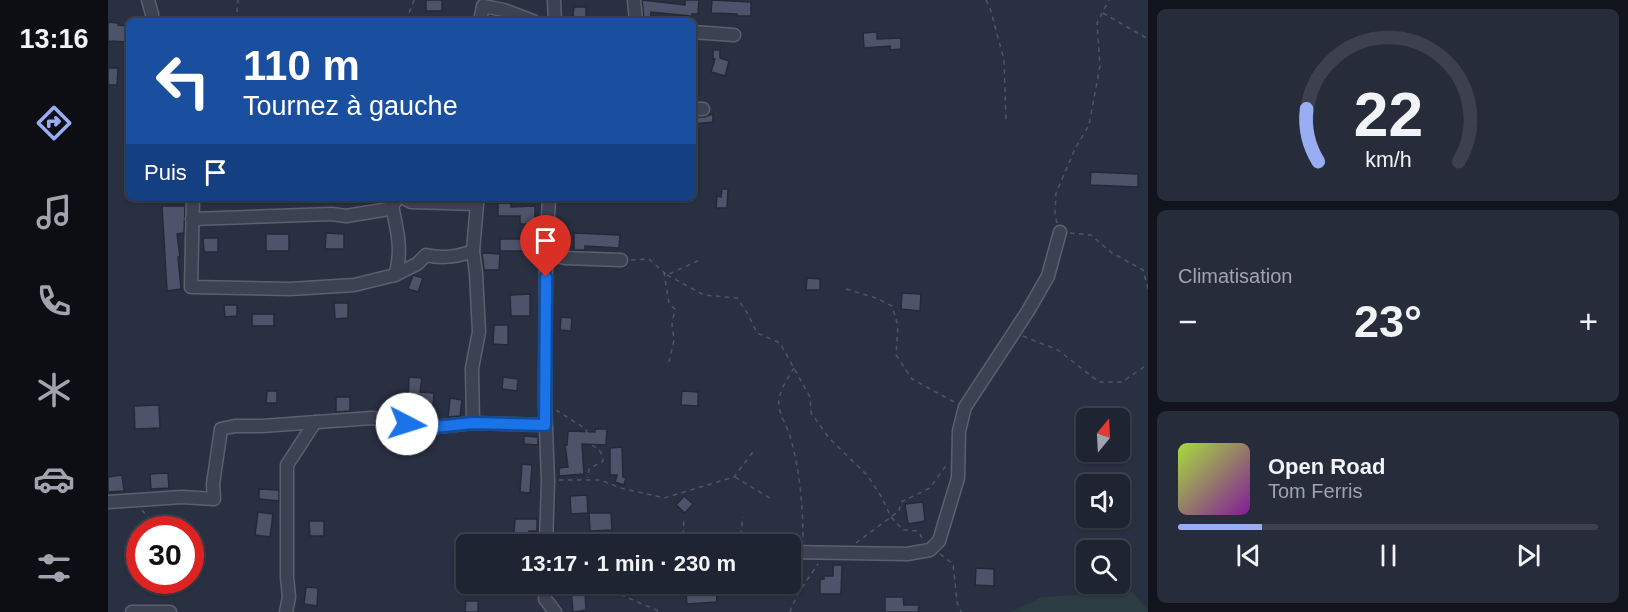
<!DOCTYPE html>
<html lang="fr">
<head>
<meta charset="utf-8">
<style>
	:root { --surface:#1f2432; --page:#272c3a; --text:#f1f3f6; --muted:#a1a4ac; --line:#3c414d; --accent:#99adf2 }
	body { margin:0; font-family:Helvetica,sans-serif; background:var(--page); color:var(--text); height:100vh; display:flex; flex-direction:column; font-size:22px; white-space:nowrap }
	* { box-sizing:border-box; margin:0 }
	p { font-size:20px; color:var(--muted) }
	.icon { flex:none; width:33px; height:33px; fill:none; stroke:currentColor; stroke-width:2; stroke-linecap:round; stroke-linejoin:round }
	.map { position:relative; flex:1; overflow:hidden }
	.details { display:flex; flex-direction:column; gap:9px; padding:9px; background:#11141c; width:480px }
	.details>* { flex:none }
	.hud { position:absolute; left:18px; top:18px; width:570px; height:183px; border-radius:9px; box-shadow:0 2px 4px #0004,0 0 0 2px var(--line); background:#1a4fa0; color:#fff; overflow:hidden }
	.needle { width:39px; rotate:18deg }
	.buttons { position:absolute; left:968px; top:408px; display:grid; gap:12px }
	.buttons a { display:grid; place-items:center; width:54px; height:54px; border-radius:9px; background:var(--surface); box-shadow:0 2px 4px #0004,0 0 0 2px var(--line); font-size:30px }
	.speed { position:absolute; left:18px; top:516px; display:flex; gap:12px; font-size:30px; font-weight:700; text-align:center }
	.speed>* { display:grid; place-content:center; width:78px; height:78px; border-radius:50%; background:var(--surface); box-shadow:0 2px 4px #0004,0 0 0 2px var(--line); line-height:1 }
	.speed .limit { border:9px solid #d22; background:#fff; color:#111 }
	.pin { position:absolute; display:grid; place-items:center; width:51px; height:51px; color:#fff; margin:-62px -26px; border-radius:50% 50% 50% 0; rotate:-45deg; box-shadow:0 0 6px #0007 }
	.pin .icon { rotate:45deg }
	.me { position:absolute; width:66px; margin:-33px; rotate:95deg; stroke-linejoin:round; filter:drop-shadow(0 0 4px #0008) }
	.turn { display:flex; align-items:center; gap:21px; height:126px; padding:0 18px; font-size:27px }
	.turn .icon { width:78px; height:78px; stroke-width:2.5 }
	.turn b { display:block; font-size:42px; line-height:51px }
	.then { display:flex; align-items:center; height:57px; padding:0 18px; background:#0003; gap:12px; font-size:22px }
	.big { font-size:45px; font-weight:600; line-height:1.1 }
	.details .widget { flex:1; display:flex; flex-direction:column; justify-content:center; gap:9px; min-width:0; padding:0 21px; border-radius:9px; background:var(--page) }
	.details .dial { align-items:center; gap:0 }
	.dial svg { height:156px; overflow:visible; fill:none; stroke:var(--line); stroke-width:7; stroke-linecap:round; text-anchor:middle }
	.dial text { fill:var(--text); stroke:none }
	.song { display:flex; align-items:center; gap:18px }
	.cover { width:72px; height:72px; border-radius:9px; background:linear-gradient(135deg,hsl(80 70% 55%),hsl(290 70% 35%)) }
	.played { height:6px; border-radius:3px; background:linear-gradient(90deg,var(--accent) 20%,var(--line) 20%) }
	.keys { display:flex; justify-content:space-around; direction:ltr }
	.heat { display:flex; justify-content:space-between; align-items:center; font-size:33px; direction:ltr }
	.trip { position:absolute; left:348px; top:534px; width:345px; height:60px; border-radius:9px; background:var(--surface); box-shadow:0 2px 4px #0004,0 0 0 2px var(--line); font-weight:600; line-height:60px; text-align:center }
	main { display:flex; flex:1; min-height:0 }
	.tab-bar { display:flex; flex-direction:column; width:108px; justify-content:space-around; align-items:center; background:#0c0e14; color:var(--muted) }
	.tab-bar .icon { width:42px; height:42px }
	.tab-bar .on { color:var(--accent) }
	.tab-bar b { font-size:27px; color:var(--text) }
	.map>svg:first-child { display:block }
	.green { fill:#2b3c43 }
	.building { fill:#4d5469; stroke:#242939; stroke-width:1.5 }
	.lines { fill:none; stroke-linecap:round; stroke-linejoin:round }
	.minor-casing { stroke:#5b606f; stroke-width:15 }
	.path { stroke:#495960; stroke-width:1.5; stroke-dasharray:4.5 4.5; stroke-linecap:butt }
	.minor { stroke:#3d4252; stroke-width:12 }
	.route-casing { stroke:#114b97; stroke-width:15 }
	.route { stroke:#1a73e8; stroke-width:10 }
</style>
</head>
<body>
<main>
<nav class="tab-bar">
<b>13:16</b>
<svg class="icon on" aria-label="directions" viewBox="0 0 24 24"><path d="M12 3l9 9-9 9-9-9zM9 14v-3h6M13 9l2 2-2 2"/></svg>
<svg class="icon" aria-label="music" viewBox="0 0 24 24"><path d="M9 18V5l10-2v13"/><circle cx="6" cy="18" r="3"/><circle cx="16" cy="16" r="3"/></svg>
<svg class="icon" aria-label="phone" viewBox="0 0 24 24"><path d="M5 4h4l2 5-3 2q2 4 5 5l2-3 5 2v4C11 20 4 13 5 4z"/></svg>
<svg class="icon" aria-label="climate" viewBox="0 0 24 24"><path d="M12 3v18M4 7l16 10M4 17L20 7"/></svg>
<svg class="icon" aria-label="car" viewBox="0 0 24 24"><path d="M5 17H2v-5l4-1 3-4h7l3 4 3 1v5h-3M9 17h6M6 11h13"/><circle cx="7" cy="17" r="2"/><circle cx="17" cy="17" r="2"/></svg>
<svg class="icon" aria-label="filters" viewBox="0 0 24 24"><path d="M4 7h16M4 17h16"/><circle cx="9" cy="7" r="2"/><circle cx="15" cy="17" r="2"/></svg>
</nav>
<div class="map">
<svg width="1040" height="612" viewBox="0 0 1040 612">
	<rect width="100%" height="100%" fill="#293042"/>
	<!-- green -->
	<polygon class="green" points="1024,592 1040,610 1040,612 902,612 934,597"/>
	<!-- building -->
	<g class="building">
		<rect x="318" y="0" width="16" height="11"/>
		<polygon points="534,0 577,5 577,0 591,0 590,14 584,14 583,16 543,12 542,21 536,21"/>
		<polygon points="604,0 643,2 643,16 629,16 629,14 603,13"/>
		<polygon points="466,7 478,7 478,21 468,21 468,17 465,16"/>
		<polygon points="0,22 10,23 10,25 21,26 21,42 0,41"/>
		<polygon points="769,32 769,39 793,38 793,49 782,50 782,46 756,48 755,33"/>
		<polygon points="605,50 612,50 612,58 621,61 617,76 603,72 607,59 605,59"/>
		<polygon points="0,68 10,68 9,85 0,85"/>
		<polygon points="605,114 605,122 585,124 585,117 596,117"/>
		<polygon points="983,172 1030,174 1030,187 982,185"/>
		<polygon points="614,189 620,189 619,208 608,208 609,196 613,197"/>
		<polygon points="390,203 403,203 403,207 427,206 427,224 412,224 412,216 390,216"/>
		<polygon points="54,206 77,206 76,233 69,234 72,257 70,257 73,289 59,291"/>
		<polygon points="218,233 236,234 236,249 217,249"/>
		<polygon points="466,233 512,235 511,248 477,246 477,250 466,250"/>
		<rect x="158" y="234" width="23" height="17"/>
		<polygon points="95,238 110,238 110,252 96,252"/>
		<polygon points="392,239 431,239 430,251 392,251"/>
		<polygon points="374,253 392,254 391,270 376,270"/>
		<polygon points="305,275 315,278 310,292 300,289"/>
		<polygon points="699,278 712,279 712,290 698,290"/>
		<polygon points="794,293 813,294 812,311 793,309"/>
		<polygon points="422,294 422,316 403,316 402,295"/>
		<polygon points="226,303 240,303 240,318 227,319"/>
		<polygon points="116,305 129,305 129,316 117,317"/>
		<rect x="144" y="314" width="22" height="12"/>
		<polygon points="453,317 464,318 463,331 452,330"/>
		<polygon points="386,325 400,325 400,345 385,344"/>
		<polygon points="301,377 314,378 312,392 326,393 325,407 300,405"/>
		<polygon points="395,377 410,379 409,391 394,389"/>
		<polygon points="159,391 169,391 169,403 158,403"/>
		<polygon points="574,391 590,392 590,406 573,405"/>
		<polygon points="228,397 242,397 242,411 228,412"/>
		<polygon points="342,398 354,400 352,416 340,417"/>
		<polygon points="51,405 52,428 27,429 26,406"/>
		<polygon points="487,429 499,429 498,445 474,444 476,474 451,476 451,468 460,467 457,445 459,445 460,431 487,432"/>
		<polygon points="416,436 430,437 430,445 416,444"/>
		<polygon points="514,447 515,477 518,478 516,485 507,482 509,475 502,475 502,448"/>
		<polygon points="414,464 424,465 422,493 412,492"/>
		<polygon points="60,473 61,488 43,489 42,474"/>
		<polygon points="14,475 16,491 0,492 0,477"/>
		<polygon points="151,489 171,490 171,501 151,499"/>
		<polygon points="479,495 480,513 463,514 462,496"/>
		<polygon points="576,496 585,504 577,513 568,505"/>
		<polygon points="815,502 817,521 800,524 797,504"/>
		<polygon points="150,512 165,514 162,537 147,535"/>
		<polygon points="481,513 503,513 504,530 482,531"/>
		<polygon points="407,519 429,519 429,531 421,531 420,544 405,544"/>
		<polygon points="201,521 216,521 216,536 202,536"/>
		<polygon points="725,565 734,565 733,594 712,594 712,579 716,579 716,576 725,576"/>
		<polygon points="868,568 886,569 886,586 867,585"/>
		<polygon points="577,584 608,584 609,602 579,604"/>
		<polygon points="198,587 210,588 209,606 196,604"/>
		<polygon points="477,589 478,610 465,612 463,590"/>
		<polygon points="777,597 795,597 796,605 811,605 810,612 777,612"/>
		<polygon points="358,601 370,601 370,612 357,612"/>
	</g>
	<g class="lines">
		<defs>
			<g id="minor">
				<polyline points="40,0 44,14 44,21"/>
				<polyline points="446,0 447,21"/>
				<polyline points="526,0 528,21"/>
				<polyline points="372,21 375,6 396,10 425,21"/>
				<polyline points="585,32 626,35"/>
				<polyline points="585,109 595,109"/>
				<path d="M85,198L83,287L182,289L246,285L287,275C295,252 289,229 284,206"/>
				<polyline points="296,198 303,202 369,204 368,198"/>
				<polyline points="369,204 365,251 368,273 371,332 364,368 365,423 437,425"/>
				<polyline points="84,219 224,214 238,216 281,209 287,202 288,198"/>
				<polyline points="438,254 457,258 513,260"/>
				<path d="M287,275L309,264L318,255C334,259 349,257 365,251"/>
				<polyline points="0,502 74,497 106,499 105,484 113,429 127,426 154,426 264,418 327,427 365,423"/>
				<polyline points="438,544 440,481 437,403 438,254 441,198"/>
				<polyline points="682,552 799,554 822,550 831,541 850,478 851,431 857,407 920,311 940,276 952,232"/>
				<polyline points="437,584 437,599 447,612"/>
				<polyline points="24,612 62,612"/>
				<polyline points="178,612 181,597 179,577 179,465 207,422"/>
			</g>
		</defs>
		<!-- minor casing -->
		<use href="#minor" class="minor-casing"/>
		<!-- path -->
		<g class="path">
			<polyline points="878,0 882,8 896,60 898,119"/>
			<polyline points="995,13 1040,39"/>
			<polyline points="128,21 130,0"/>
			<polyline points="298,21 306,0"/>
			<polyline points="949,223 947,214 948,193 967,149 981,125 992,66 989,23 1001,0"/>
			<polyline points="962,233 983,235 1004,253 1035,270 1040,289"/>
			<polyline points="523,260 541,259 559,275 594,259"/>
			<polyline points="556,272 561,304 567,309 564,324 566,340 561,362"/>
			<polyline points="559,275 596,295 629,298 640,314 649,333 672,343 702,397 703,413 721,438 759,475 773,496 783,517 795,530 810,531 816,541"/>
			<polyline points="738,289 768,298 784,306 790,326 788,355 804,379 848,403"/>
			<polyline points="915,336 950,350 991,382 1014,382 1040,364"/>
			<path d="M686,368C680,378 669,393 671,406C672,416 679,426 682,436C692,471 695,506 695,542"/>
			<path d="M448,410L478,429L481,444C490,448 494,450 495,461L481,469L480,478"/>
			<polyline points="627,477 665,500"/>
			<polyline points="451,480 492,480 513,488 556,498 626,477 645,452"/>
			<polyline points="34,510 41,518"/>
			<polyline points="748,543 791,511 793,502 822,488 839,464"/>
			<polyline points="575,544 576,517"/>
			<polyline points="631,544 635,517"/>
			<polyline points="832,554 845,564 849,602 853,612"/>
			<polyline points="488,584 553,612"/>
			<polyline points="682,612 689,595 710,564"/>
		</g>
		<!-- minor -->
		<use href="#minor" class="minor"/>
	</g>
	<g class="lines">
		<defs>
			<polyline id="route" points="299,424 327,427 365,423 437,425 438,277"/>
		</defs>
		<!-- route casing -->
		<use href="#route" class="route-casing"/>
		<!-- route -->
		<use href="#route" class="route"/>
	</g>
</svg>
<div class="buttons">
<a><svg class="needle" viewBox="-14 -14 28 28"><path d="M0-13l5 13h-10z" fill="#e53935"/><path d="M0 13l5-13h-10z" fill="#a1a4ac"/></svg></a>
<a><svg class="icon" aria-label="sound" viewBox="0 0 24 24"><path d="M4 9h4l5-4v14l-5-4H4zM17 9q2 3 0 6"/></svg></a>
<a><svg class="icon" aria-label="search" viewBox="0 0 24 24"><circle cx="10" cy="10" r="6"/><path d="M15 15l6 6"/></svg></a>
</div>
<div class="speed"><div class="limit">30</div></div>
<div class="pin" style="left:438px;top:277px;background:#d93025"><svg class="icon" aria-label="arrive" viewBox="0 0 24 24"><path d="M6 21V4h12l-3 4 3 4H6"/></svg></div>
<svg class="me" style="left:299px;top:424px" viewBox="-20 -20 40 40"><circle r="19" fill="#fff"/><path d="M0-13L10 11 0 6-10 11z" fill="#1a73e8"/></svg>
<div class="trip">13:17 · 1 min · 230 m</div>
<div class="hud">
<div class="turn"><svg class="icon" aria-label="left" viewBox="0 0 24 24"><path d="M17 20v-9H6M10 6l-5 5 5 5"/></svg><div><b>110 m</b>Tournez à gauche</div></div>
<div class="then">Puis<svg class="icon" aria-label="arrive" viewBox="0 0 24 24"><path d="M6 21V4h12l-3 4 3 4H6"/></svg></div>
</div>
</div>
<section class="details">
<div class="widget dial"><svg viewBox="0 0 100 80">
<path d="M14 69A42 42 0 1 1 86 69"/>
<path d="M14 69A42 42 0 0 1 8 42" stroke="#99adf2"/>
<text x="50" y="56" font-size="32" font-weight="700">22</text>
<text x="50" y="72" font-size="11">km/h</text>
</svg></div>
<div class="widget"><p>Climatisation</p>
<div class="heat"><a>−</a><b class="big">23°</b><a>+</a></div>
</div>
<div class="widget">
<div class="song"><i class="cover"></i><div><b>Open Road</b><p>Tom Ferris</p></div></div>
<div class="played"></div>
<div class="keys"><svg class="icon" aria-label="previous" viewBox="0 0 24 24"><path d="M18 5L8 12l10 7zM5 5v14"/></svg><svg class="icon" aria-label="pause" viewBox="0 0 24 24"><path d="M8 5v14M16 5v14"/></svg><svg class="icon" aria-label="next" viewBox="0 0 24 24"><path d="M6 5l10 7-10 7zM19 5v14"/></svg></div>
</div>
</section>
</main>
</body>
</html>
